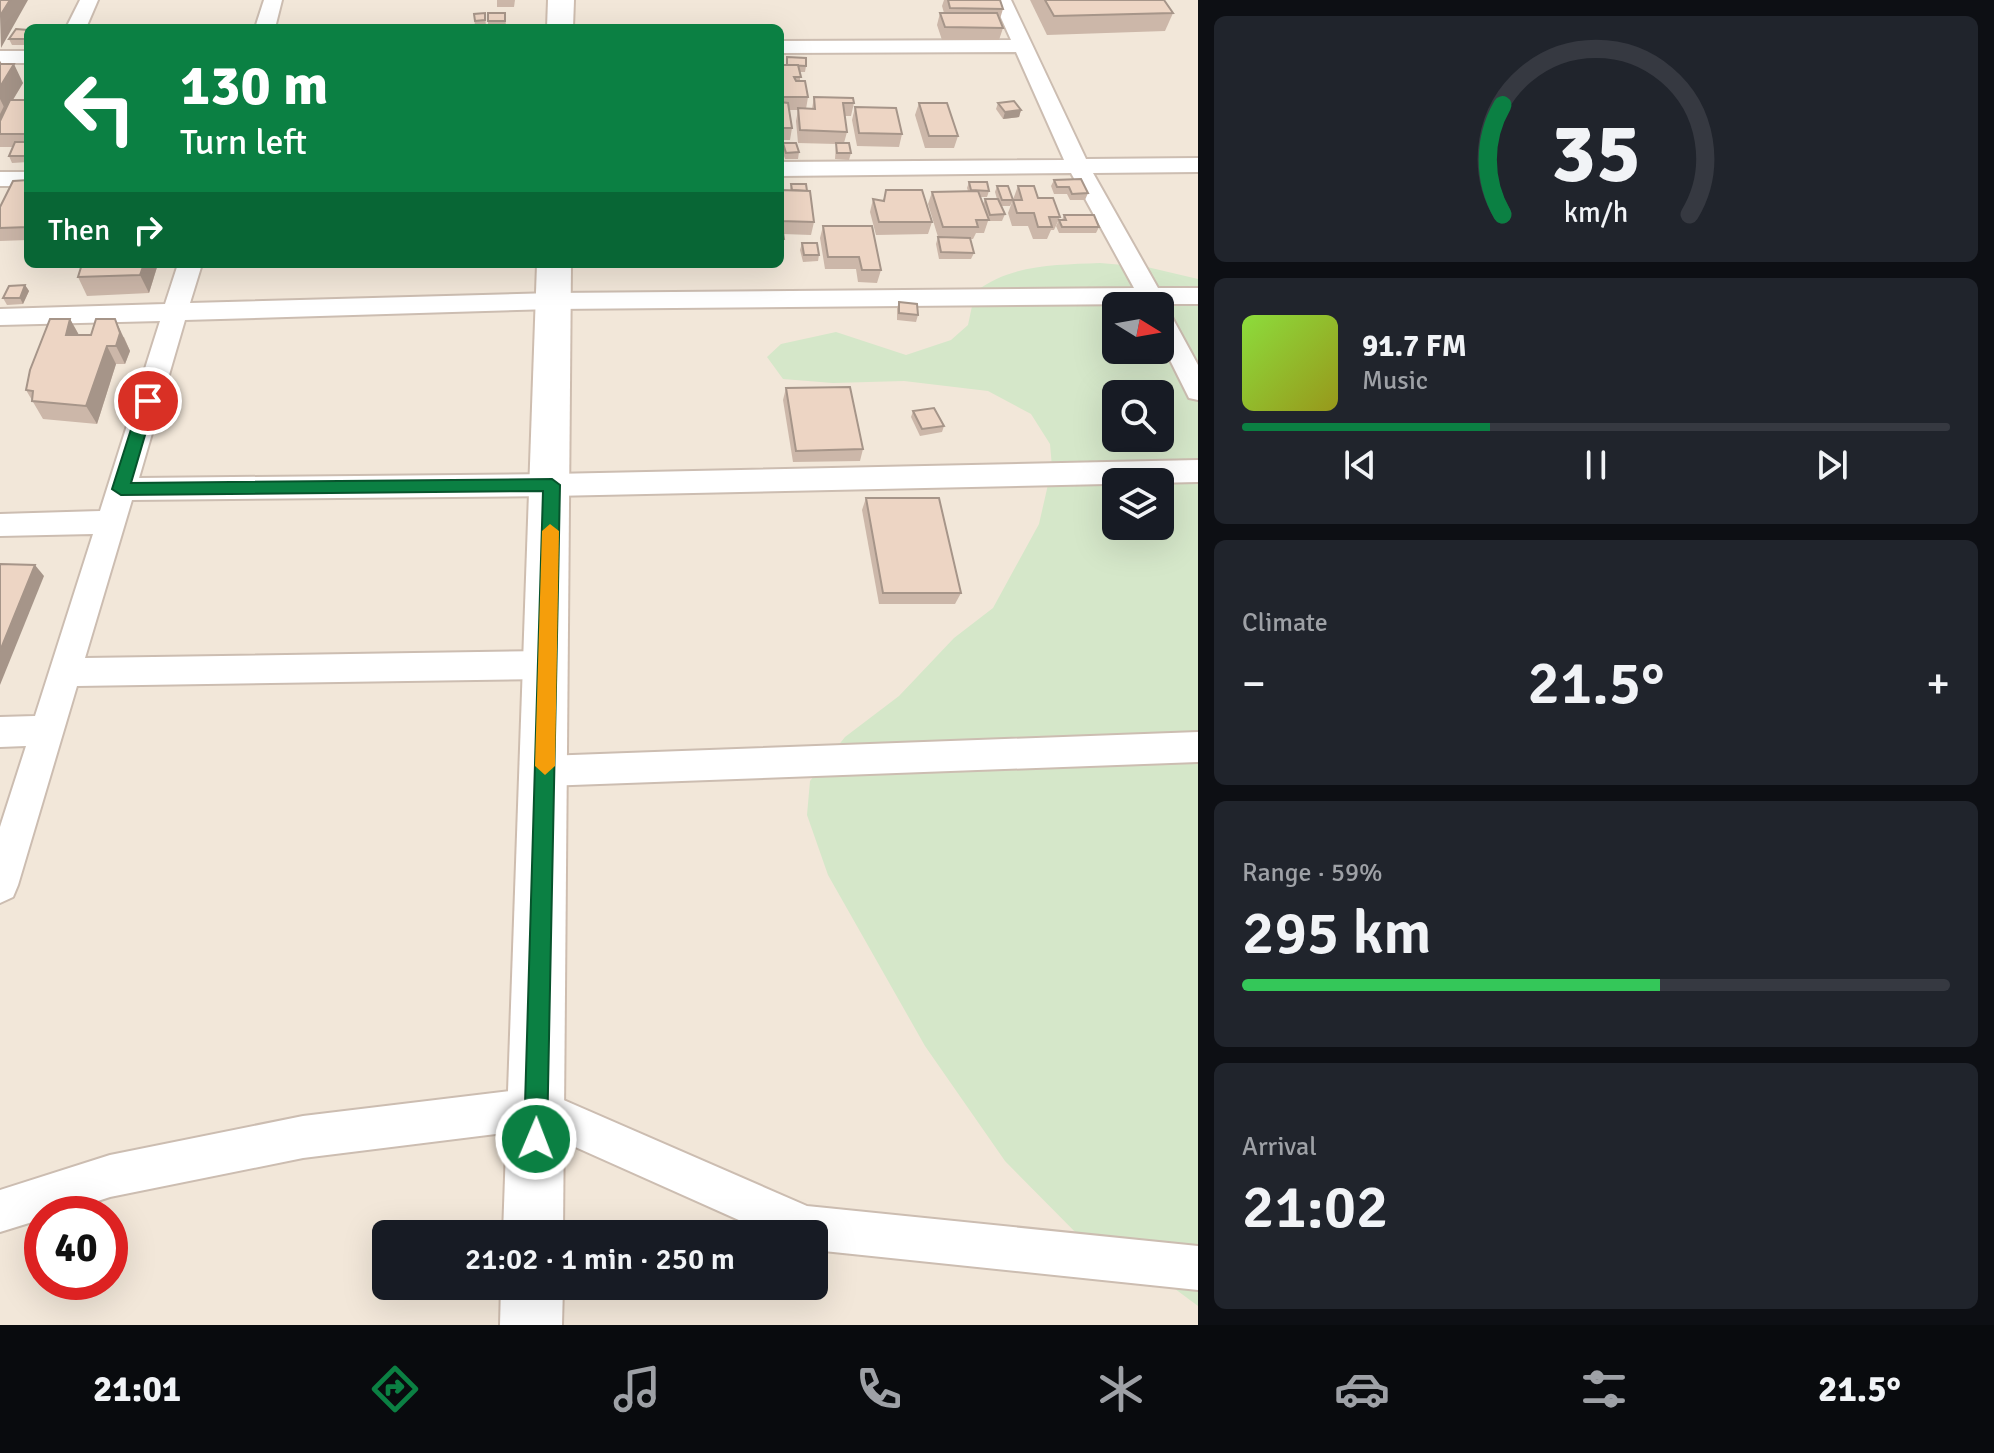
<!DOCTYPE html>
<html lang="en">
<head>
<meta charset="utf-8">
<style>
	:root { --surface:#171b24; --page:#20242c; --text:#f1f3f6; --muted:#9ea1a6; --line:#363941; --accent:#0b8043 }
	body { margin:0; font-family:Signika,sans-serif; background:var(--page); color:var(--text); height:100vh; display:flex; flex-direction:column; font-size:30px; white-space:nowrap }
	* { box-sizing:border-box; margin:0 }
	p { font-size:26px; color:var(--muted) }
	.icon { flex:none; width:44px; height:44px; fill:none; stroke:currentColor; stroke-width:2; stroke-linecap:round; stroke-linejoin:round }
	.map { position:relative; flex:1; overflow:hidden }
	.sheet { display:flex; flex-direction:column; gap:16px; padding:16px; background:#0d0f14; width:796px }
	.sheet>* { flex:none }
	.hud { position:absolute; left:24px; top:24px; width:760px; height:244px; border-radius:12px; box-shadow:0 8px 32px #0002; background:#0b8043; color:#fff; overflow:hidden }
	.needle { width:52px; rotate:101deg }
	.controls { position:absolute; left:1102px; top:292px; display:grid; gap:16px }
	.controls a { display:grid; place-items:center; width:72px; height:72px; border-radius:12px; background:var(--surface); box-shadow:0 8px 32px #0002; font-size:40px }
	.speed { position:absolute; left:24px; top:1196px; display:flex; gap:16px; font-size:40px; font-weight:700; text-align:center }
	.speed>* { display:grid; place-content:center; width:104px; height:104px; border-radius:50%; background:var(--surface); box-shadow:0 8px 32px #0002; line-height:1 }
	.speed .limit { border:12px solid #d22; background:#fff; color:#111 }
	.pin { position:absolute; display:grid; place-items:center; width:68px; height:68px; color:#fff; margin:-34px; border:4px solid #fff; border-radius:50%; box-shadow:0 2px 8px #0007 }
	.me { position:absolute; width:88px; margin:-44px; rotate:1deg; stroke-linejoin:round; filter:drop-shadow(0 0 6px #0008) }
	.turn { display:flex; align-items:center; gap:28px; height:168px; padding:0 24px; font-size:36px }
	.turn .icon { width:104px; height:104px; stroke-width:2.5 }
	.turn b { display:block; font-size:56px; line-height:68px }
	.then { display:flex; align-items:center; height:76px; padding:0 24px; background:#0003; gap:16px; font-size:30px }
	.big { font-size:60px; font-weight:600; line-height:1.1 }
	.sheet .widget { flex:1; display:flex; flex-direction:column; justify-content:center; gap:12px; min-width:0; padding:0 28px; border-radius:12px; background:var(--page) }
	.sheet .dial { align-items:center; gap:0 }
	.dial svg { height:208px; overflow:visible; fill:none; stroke:var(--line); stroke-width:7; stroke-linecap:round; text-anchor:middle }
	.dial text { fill:var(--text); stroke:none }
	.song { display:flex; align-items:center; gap:24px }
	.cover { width:96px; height:96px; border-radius:12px; background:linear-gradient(135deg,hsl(90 70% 55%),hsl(60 70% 35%)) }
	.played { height:8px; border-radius:4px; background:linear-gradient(90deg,var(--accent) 35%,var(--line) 35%) }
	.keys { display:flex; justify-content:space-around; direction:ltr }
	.heat { display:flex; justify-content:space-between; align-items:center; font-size:44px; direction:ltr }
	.charge { height:12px; border-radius:6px; background:linear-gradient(90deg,#34c759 59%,var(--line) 0) }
	.trip { position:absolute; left:372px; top:1220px; width:456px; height:80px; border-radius:12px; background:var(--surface); box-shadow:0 8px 32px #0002; font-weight:600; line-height:80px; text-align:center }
	.tab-bar { display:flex; height:128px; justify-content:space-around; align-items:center; background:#090b0e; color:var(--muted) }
	.tab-bar .icon { width:56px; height:56px }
	.tab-bar .active { color:var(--accent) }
	.tab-bar b { font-size:36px; color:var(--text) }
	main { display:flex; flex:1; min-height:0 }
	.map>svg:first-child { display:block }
	.residential { fill:#f2e7d9; fill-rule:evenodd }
	.green { fill:#d5e7c9; fill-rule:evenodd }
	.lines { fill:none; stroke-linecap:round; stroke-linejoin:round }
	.street-casing { stroke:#ccbdb1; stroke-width:4 }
	.secondary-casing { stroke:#cebdaf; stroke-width:4 }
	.street { fill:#fff; fill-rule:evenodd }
	.secondary { fill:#fff; fill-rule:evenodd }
	.wall { fill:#ccb7a9 }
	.shaded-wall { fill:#a69589 }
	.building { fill:#edd5c4; stroke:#a69589; stroke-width:2 }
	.route { fill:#0b8043; stroke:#07532c; stroke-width:2 }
	.slow { fill:#f59e0b }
</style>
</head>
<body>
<main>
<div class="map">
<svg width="1198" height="1325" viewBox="0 0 1198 1325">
	<rect width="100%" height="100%" fill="#fbf5ea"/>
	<!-- residential -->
	<path class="residential" d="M0,0H1198V1325H0ZM28,28H780V264H28ZM1116,306H1160V350H1116ZM1116,394H1160V438H1116ZM1116,482H1160V526H1116ZM42,1214H110V1282H42ZM386,1234H814V1286H386Z"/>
	<!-- green -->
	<path class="green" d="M1100,263L1147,267L1198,279V1306L1159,1277L1089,1246L1005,1161L925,1046L828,875L807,815L810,781L845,737L899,696L954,638L993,608L1039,524L1052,467L1050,444L1031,414L988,391L904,381L833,383L783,379L767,357L781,344L836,332L906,355L951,340L968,325L975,292C1012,264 1055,265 1100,263ZM1116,306H1160V350H1116ZM1116,394H1160V438H1116ZM1116,482H1160V526H1116Z"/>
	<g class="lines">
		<defs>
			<g id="street">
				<polygon points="80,0 98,0 86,28 66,28"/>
				<polygon points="264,0 282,0 275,28 255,28"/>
				<polygon points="993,0 1011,0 1086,159 1198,158 1198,172 1093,173 1158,288 1198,288 1198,304 1167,304 1167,308 1198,365 1198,400 1189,398 1160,340 1160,306 1143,304 553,309 185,320 139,478 552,474 1198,460 1198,482 552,496 132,500 85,658 547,651 558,655 563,665 558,675 547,679 77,686 18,885 13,897 0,903 0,827 26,746 0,747 0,717 35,716 93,534 0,536 0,514 100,511 160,321 0,325 0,309 165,304 178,264 202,264 190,303 553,293 1134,288 1071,173 780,176 780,162 1064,160 1016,52 780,53 780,41 1011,40"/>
				<rect x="0" y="51" width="28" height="12"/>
				<rect x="0" y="172" width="28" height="14"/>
				<polygon points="1198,732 1198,762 545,786 533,782 528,771 533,760 545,756"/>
				<polygon points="536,1088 807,1206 1198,1246 1198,1290 814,1250 814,1234 770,1234 535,1129 303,1158 110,1197 58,1214 42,1214 42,1219 0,1232 0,1190 110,1155 303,1116"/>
			</g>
			<g id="secondary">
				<polygon points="548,0 574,0 573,28 547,28"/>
				<polygon points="537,264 571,264 563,1234 503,1234"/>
				<polygon points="501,1286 563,1286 562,1325 500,1325"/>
			</g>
		</defs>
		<!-- street casing -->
		<use href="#street" class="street-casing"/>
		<!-- secondary casing -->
		<use href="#secondary" class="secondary-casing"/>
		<!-- street -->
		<use href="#street" class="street"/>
		<!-- secondary -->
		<use href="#secondary" class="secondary"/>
	</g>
	<!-- wall -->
	<g class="wall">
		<polygon points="497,0 515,0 514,7 497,7"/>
		<polygon points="944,0 1000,0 1003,9 1000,19 1003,28 999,40 942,40 937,25 940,13 944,13 942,6"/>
		<polygon points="1030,0 1164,0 1173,13 1165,31 1047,35"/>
		<polygon points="485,13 486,27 475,27 474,14"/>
		<polygon points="488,13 505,13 506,27 488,27"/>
		<polygon points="28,30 28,45 12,45 9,39"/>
		<polygon points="787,57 806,66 805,72 800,72 800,81 808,97 806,109 812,109 814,97 854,103 851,116 844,116 847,132 844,143 851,153 849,160 835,159 836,144 798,143 796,121 798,110 789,110 792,128 790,140 780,140 780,65 786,65"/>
		<polygon points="0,61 2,64 23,83 13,100 28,100 28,162 12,163 9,156 13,147 0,147"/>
		<polygon points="919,103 958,136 954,148 925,148 915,115"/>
		<polygon points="998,103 1021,110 1019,117 1003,119 996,109"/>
		<polygon points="855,107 902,134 899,147 857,146 852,120"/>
		<polygon points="783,143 799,152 798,159 785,159 782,150"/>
		<polygon points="28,180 28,240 0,241 0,207"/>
		<polygon points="1054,180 1088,193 1085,200 1070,200 1067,194 1054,194 1051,186"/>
		<polygon points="969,182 989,191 987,197 980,197 983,204 985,199 997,199 995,192 997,186 1013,200 1010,206 1001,206 1005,214 1002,221 988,221 984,233 976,233 973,239 970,239 974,253 971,259 939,259 936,244 938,237 928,204 932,192 968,191 967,188"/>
		<polygon points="791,184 814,222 811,235 783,234 783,245 780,246 780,190 790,190"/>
		<polygon points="1018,186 1038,198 1060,217 1054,230 1051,230 1047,239 1033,239 1028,226 1012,226 1008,213"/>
		<polygon points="886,190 932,222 928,234 876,235 870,212 873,199 883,201"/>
		<polygon points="1064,215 1099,227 1096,233 1059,233 1056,226 1059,220 1062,220"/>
		<polygon points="823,226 881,270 877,283 858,282 856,269 825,269 820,238"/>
		<polygon points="802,243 819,255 818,261 803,262 800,250"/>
		<polygon points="158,264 149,293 87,296 78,277"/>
		<polygon points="25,285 29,291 23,304 7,305 3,298"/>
		<polygon points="899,302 918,315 916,322 897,320 897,308"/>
		<polygon points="70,319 79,335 124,337 130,351 125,364 116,364 97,424 43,419 26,390"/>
		<polygon points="786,388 863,449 860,461 793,462 783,400"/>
		<polygon points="913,411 944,426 942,432 920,436 911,417"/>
		<polygon points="866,498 961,593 955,604 879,604 862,510"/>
	</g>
	<!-- shaded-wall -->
	<g class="shaded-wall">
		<polygon points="10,0 28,0 1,48 0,16"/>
		<polygon points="0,61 7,76 14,64 23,83 6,111 0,99"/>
		<polygon points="4,106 10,119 0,134 0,114"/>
		<polygon points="1021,110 1019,117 1003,119 1005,112"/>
		<polygon points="144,264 158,264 149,293 140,275"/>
		<polygon points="25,285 29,291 23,304 20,298"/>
		<polygon points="70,319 80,337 66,335"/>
		<polygon points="115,319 130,351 125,364 116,346"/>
		<polygon points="107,346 116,364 97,424 86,406"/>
		<polygon points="35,565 44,576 0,685 0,651"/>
	</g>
	<!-- building -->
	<g class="building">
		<polygon points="0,0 10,0 0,16"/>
		<polygon points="948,0 1000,0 1003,9 950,8"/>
		<polygon points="1045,0 1164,0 1173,13 1054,16"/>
		<polygon points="485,13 485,20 475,21 474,14"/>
		<rect x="488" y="13" width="17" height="8"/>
		<polygon points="940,13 997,13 1003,28 945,27"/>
		<polygon points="16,29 28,30 27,39 9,39"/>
		<polygon points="787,57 806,58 806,66 787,65"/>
		<polygon points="0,64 14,64 0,87"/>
		<polygon points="780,65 798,65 801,77 794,77 796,81 805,81 808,97 780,97"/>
		<polygon points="814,97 853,98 854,103 843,103 847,132 800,130 798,108 815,109"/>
		<polygon points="10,100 28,100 28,134 0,134 0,121"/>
		<polygon points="1014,101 1021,110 1005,112 998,103"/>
		<polygon points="780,102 788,103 792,128 780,128"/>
		<polygon points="919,103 947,103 958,136 929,136"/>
		<polygon points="855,107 896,108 902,134 859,133"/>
		<polygon points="15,142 28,142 28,156 9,156"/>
		<polygon points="783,143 796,143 799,152 786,153"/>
		<polygon points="836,143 849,143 851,153 837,153"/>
		<polygon points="1081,179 1088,193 1072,194 1069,187 1057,187 1054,180"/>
		<polygon points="28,180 28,227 0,228 0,207 13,181"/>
		<polygon points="969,182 987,182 989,191 971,190"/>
		<polygon points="791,184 806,184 807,191 792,190"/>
		<polygon points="997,186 1008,186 1013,200 1002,200"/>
		<polygon points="1018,186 1034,186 1038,198 1053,198 1060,217 1049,217 1052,227 1038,227 1034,213 1017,213 1013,200 1022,200"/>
		<polygon points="780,190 810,191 814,222 780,221"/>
		<polygon points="886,190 922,190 932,222 879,222 873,199 884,201"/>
		<polygon points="978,191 989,220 976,220 978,227 943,227 932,192"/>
		<polygon points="985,199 998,199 1005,214 990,215"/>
		<polygon points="1064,215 1094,215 1099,227 1062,227 1059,220 1066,220"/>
		<polygon points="823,226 872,226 881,270 862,270 859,257 828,257"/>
		<polygon points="780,232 783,232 784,239 780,239"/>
		<polygon points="938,237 970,238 974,253 941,252"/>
		<polygon points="802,243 817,243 819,255 804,255"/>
		<polygon points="82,264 144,264 140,275 78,277"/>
		<polygon points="25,285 20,298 3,298 9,286"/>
		<polygon points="899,302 917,304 918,315 899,313"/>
		<polygon points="50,319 70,319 66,335 91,335 96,319 115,319 120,333 116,346 107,346 86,406 32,401 33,391 26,390 30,370"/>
		<polygon points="850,387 863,449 796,451 786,388"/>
		<polygon points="934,408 944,426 922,429 913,411"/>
		<polygon points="866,498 939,498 961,593 883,593"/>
		<polygon points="0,564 35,565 0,651"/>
	</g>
	<!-- route -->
	<polygon class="route" points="148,395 155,401 131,483 552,479 560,485 547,1139 544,1148 536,1151 527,1148 524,1139 543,491 121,495 112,489 140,401"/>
	<!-- slow -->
	<polygon class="slow" points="550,524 559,531 555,766 545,775 535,766 542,531"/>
</svg>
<div class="controls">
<a><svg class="needle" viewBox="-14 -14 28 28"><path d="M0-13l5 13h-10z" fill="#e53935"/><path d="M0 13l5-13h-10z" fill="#9ea1a6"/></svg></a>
<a><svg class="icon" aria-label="search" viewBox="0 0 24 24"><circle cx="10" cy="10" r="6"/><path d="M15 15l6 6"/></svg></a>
<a><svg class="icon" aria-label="layers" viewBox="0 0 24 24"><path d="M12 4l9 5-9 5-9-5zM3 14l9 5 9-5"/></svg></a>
</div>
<div class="speed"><div class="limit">40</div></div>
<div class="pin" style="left:148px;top:401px;background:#d93025"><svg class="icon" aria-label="arrive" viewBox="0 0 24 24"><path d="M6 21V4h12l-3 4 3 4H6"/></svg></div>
<svg class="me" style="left:536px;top:1139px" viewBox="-20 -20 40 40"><circle r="17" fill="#0b8043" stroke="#fff" stroke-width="3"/><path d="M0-11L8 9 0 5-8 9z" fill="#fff"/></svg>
<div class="trip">21:02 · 1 min · 250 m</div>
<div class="hud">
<div class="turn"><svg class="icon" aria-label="left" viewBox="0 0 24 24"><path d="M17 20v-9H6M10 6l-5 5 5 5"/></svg><div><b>130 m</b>Turn left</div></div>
<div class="then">Then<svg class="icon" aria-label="right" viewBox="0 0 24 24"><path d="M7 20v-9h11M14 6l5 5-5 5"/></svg></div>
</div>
</div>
<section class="sheet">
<div class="widget dial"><svg viewBox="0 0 100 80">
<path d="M14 69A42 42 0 1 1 86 69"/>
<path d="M14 69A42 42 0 0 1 14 27" stroke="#0b8043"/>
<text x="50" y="56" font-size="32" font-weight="700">35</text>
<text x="50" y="72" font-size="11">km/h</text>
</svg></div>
<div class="widget">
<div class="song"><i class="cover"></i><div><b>91.7 FM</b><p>Music</p></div></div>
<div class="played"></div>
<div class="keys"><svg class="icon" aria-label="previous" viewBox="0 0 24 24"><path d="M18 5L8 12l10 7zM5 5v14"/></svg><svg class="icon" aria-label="pause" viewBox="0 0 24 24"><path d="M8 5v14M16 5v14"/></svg><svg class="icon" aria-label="next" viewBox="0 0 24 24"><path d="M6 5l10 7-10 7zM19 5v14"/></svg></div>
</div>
<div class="widget"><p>Climate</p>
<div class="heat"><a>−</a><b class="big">21.5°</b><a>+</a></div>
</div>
<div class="widget"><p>Range · 59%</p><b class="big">295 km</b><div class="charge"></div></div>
<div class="widget"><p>Arrival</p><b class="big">21:02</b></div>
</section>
</main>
<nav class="tab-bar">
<b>21:01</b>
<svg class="icon active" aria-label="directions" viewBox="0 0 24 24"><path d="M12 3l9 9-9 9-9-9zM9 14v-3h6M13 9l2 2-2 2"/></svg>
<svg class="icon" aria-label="music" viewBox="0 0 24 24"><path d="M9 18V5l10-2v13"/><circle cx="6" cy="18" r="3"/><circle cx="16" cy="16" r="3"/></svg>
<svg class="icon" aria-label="phone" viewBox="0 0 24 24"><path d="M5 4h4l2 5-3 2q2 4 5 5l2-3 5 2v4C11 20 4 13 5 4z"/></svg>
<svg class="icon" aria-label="climate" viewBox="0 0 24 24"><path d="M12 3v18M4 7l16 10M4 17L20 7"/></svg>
<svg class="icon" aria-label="car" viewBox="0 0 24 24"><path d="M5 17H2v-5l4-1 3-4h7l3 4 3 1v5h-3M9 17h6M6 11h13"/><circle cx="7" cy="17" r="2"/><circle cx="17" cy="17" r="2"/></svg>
<svg class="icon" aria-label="filters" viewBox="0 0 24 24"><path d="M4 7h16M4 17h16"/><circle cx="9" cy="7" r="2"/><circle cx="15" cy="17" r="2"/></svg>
<b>21.5°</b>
</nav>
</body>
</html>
